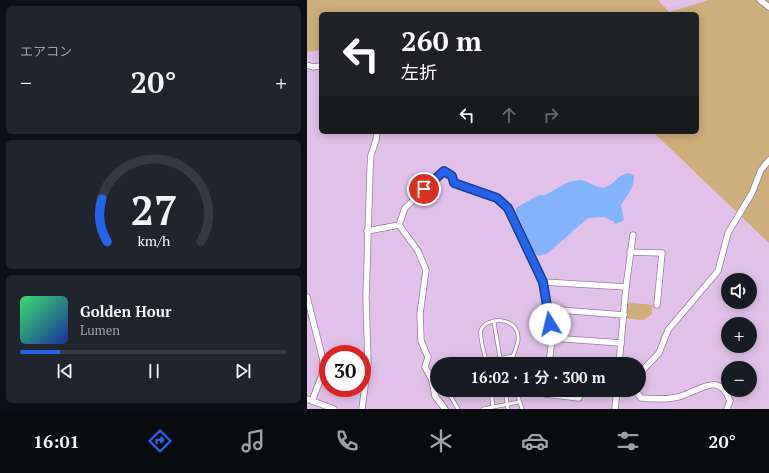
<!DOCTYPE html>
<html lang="ja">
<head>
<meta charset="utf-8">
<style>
	:root { --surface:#171b24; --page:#20242c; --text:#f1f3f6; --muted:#9ea1a6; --line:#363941; --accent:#2563eb }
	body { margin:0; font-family:"PT Serif","Noto Sans JP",serif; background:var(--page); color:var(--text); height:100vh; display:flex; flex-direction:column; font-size:15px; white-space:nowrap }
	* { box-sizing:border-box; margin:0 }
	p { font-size:13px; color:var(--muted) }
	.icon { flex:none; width:22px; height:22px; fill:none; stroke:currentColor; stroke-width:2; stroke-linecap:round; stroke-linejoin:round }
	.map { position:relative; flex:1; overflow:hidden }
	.drawer { display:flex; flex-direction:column; gap:6px; padding:6px; background:#0d0f14; width:307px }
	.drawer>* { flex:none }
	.guide { position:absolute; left:12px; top:12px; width:380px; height:122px; border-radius:6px; box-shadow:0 2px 10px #0003; background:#202124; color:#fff; overflow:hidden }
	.buttons { position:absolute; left:414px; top:273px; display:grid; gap:8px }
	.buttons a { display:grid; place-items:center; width:36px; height:36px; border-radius:50%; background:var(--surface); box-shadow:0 2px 10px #0003; font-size:20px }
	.speed { position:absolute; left:12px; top:345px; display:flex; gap:8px; font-size:20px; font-weight:700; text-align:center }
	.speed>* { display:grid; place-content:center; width:52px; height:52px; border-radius:50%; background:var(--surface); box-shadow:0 2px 10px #0003; line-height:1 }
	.speed .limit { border:6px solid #d22; background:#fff; color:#111 }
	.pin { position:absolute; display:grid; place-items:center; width:34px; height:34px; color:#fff; margin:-17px; border:2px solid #fff; border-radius:50%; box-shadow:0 1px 4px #0007 }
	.me { position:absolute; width:44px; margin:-22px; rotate:351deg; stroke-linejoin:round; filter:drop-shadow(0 0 3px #0008) }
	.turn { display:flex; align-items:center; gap:14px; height:84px; padding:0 16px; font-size:18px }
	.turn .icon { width:52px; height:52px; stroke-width:2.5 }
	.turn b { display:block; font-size:28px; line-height:34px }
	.lanes { display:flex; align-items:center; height:38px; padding:0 16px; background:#0003; justify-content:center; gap:20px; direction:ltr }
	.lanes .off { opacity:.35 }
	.big { font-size:30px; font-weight:600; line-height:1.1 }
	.drawer .widget { flex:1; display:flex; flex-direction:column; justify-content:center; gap:6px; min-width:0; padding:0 14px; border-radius:6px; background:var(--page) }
	.drawer .dial { align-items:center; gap:0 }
	.dial svg { height:104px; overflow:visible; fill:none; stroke:var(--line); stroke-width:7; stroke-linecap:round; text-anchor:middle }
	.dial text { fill:var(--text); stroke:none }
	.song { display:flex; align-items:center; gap:12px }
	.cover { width:48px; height:48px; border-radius:6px; background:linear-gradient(135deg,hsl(140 70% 55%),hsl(230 70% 35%)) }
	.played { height:4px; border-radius:2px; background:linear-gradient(90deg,var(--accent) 15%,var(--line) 15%) }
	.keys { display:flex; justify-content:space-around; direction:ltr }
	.heat { display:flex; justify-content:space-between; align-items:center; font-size:22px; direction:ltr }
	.trip { position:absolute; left:123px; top:357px; width:216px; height:40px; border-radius:20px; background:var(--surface); box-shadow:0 2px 10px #0003; font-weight:600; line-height:40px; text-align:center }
	.tabs { display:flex; height:64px; justify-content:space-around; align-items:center; background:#090b0e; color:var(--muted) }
	.tabs .icon { width:28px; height:28px }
	.tabs .selected { color:var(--accent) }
	.tabs b { font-size:18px; color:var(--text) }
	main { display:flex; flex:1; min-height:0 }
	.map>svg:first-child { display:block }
	.green { fill:#ceae7a }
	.water { fill:#83b3fe }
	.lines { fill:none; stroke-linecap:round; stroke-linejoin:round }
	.lane-casing { stroke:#987ba0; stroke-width:4.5 }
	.street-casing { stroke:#987ba0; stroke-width:7 }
	.lane { stroke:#fff; stroke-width:3 }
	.street { stroke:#fff; stroke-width:5.5 }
	.route-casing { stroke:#184099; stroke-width:10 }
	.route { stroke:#2563eb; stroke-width:7 }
</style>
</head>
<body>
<main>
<section class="drawer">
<div class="widget"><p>エアコン</p>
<div class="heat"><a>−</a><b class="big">20°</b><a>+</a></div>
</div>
<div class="widget dial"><svg viewBox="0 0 100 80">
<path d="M14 69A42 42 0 1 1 86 69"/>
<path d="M14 69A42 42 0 0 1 10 36" stroke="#2563eb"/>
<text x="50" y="56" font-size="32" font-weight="700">27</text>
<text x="50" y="72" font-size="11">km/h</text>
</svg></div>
<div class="widget">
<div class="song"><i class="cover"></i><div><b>Golden Hour</b><p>Lumen</p></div></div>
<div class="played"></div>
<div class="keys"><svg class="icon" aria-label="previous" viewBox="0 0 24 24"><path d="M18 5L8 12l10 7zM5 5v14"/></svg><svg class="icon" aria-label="pause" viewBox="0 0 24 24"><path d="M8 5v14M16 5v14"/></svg><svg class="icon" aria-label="next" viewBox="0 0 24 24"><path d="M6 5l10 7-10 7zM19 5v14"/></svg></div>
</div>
</section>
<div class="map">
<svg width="462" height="409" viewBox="0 0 462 409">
	<rect width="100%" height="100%" fill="#e1c1e9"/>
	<!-- green -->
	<g class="green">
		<polygon points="0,0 351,0 362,12 402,0 462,0 462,243 346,132 390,132 390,14 14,14 14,50 0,52"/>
		<polygon points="318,302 346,305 345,314 336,320 316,318"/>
	</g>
	<!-- water -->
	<path class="water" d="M322,173L327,176C327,189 320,195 314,205L317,220L308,224L306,221L297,217L281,218L241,253L232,256L228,254L209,212V208C216,204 224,199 231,196C234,194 237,196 240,194C251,189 260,180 273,180C283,181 290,190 299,187C309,184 309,175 322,173Z"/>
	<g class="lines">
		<defs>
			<g id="lane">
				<polyline points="187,322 194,364"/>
				<polyline points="167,364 206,356 205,364"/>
				<path d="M180,364C178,356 172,337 174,330C179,316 214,316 211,341C210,346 208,351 206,356"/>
				<polyline points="140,390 151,409"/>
				<polyline points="184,390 186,407"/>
				<polyline points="198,390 201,409"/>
				<polyline points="209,390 215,409"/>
				<polyline points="142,393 162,390"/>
				<polyline points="176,409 212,402"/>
			</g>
			<g id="street">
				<polyline points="453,0 462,7"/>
				<polyline points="0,65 6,67 14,66"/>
				<polyline points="92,225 111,251 119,270 113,314 114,341 121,357 118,367 125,380 128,396 138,409"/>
				<polyline points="60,231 92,225 98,208 137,171 145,176 147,183 190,198 201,208 236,282"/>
				<polyline points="323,252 355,253 350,305"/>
				<polyline points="319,287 326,235"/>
				<polyline points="0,297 16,360 15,375 5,401"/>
				<polyline points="240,309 317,315"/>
				<polyline points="245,338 314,343"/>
				<polyline points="242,364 245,338 236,282 319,287 312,364"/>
				<polyline points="332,374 352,353 361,330 411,271 421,233 445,193 454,170 462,160"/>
				<polyline points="239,390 238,394 272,398 273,390"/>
				<path d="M328,390L334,398C346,399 359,400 371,397C392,392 412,370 423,401L420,409"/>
				<polyline points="0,399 27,409"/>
				<polyline points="55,409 61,362 59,298 63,170 64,155 69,140 70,132"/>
				<polyline points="308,409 310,390"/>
			</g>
		</defs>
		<!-- lane casing -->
		<use href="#lane" class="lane-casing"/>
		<!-- street casing -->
		<use href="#street" class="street-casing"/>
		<!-- lane -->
		<use href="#lane" class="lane"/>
		<!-- street -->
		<use href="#street" class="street"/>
	</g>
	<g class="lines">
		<defs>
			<polyline id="route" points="117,189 137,171 145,176 147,183 190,198 201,208 236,282 243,324"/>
		</defs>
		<!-- route casing -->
		<use href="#route" class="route-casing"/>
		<!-- route -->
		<use href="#route" class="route"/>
	</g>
</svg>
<div class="buttons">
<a><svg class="icon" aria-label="sound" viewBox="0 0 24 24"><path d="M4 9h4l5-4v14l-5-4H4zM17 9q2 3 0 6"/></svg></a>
<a>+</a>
<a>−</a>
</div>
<div class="speed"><div class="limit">30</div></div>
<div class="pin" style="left:117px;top:189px;background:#d93025"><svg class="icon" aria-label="arrive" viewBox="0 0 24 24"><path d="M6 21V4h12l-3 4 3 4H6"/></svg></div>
<svg class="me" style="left:243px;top:324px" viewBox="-20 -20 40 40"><circle r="19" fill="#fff"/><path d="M0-13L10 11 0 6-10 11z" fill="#2563eb"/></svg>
<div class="trip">16:02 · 1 分 · 300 m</div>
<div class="guide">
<div class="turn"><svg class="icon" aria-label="left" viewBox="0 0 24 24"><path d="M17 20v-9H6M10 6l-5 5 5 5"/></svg><div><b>260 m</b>左折</div></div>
<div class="lanes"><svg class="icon" aria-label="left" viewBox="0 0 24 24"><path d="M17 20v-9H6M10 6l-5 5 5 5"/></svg><svg class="icon off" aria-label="ahead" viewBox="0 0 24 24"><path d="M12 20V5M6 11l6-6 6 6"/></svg><svg class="icon off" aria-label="right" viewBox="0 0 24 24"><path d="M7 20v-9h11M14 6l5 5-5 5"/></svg></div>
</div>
</div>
</main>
<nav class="tabs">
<b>16:01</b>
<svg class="icon selected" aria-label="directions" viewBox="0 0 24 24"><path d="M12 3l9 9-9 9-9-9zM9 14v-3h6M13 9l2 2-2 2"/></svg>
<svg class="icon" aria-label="music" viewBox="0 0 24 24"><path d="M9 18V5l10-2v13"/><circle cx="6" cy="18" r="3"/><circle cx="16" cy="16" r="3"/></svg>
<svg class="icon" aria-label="phone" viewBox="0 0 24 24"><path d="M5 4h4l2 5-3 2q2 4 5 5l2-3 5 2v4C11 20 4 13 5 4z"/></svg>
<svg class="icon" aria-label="climate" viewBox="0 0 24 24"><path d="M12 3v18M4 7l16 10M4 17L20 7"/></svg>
<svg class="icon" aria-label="car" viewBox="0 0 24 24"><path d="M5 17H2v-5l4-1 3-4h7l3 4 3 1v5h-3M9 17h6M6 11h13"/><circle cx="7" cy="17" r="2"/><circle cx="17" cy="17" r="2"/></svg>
<svg class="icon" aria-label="filters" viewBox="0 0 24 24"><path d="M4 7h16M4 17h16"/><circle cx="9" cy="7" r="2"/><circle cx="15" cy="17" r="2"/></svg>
<b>20°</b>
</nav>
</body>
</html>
